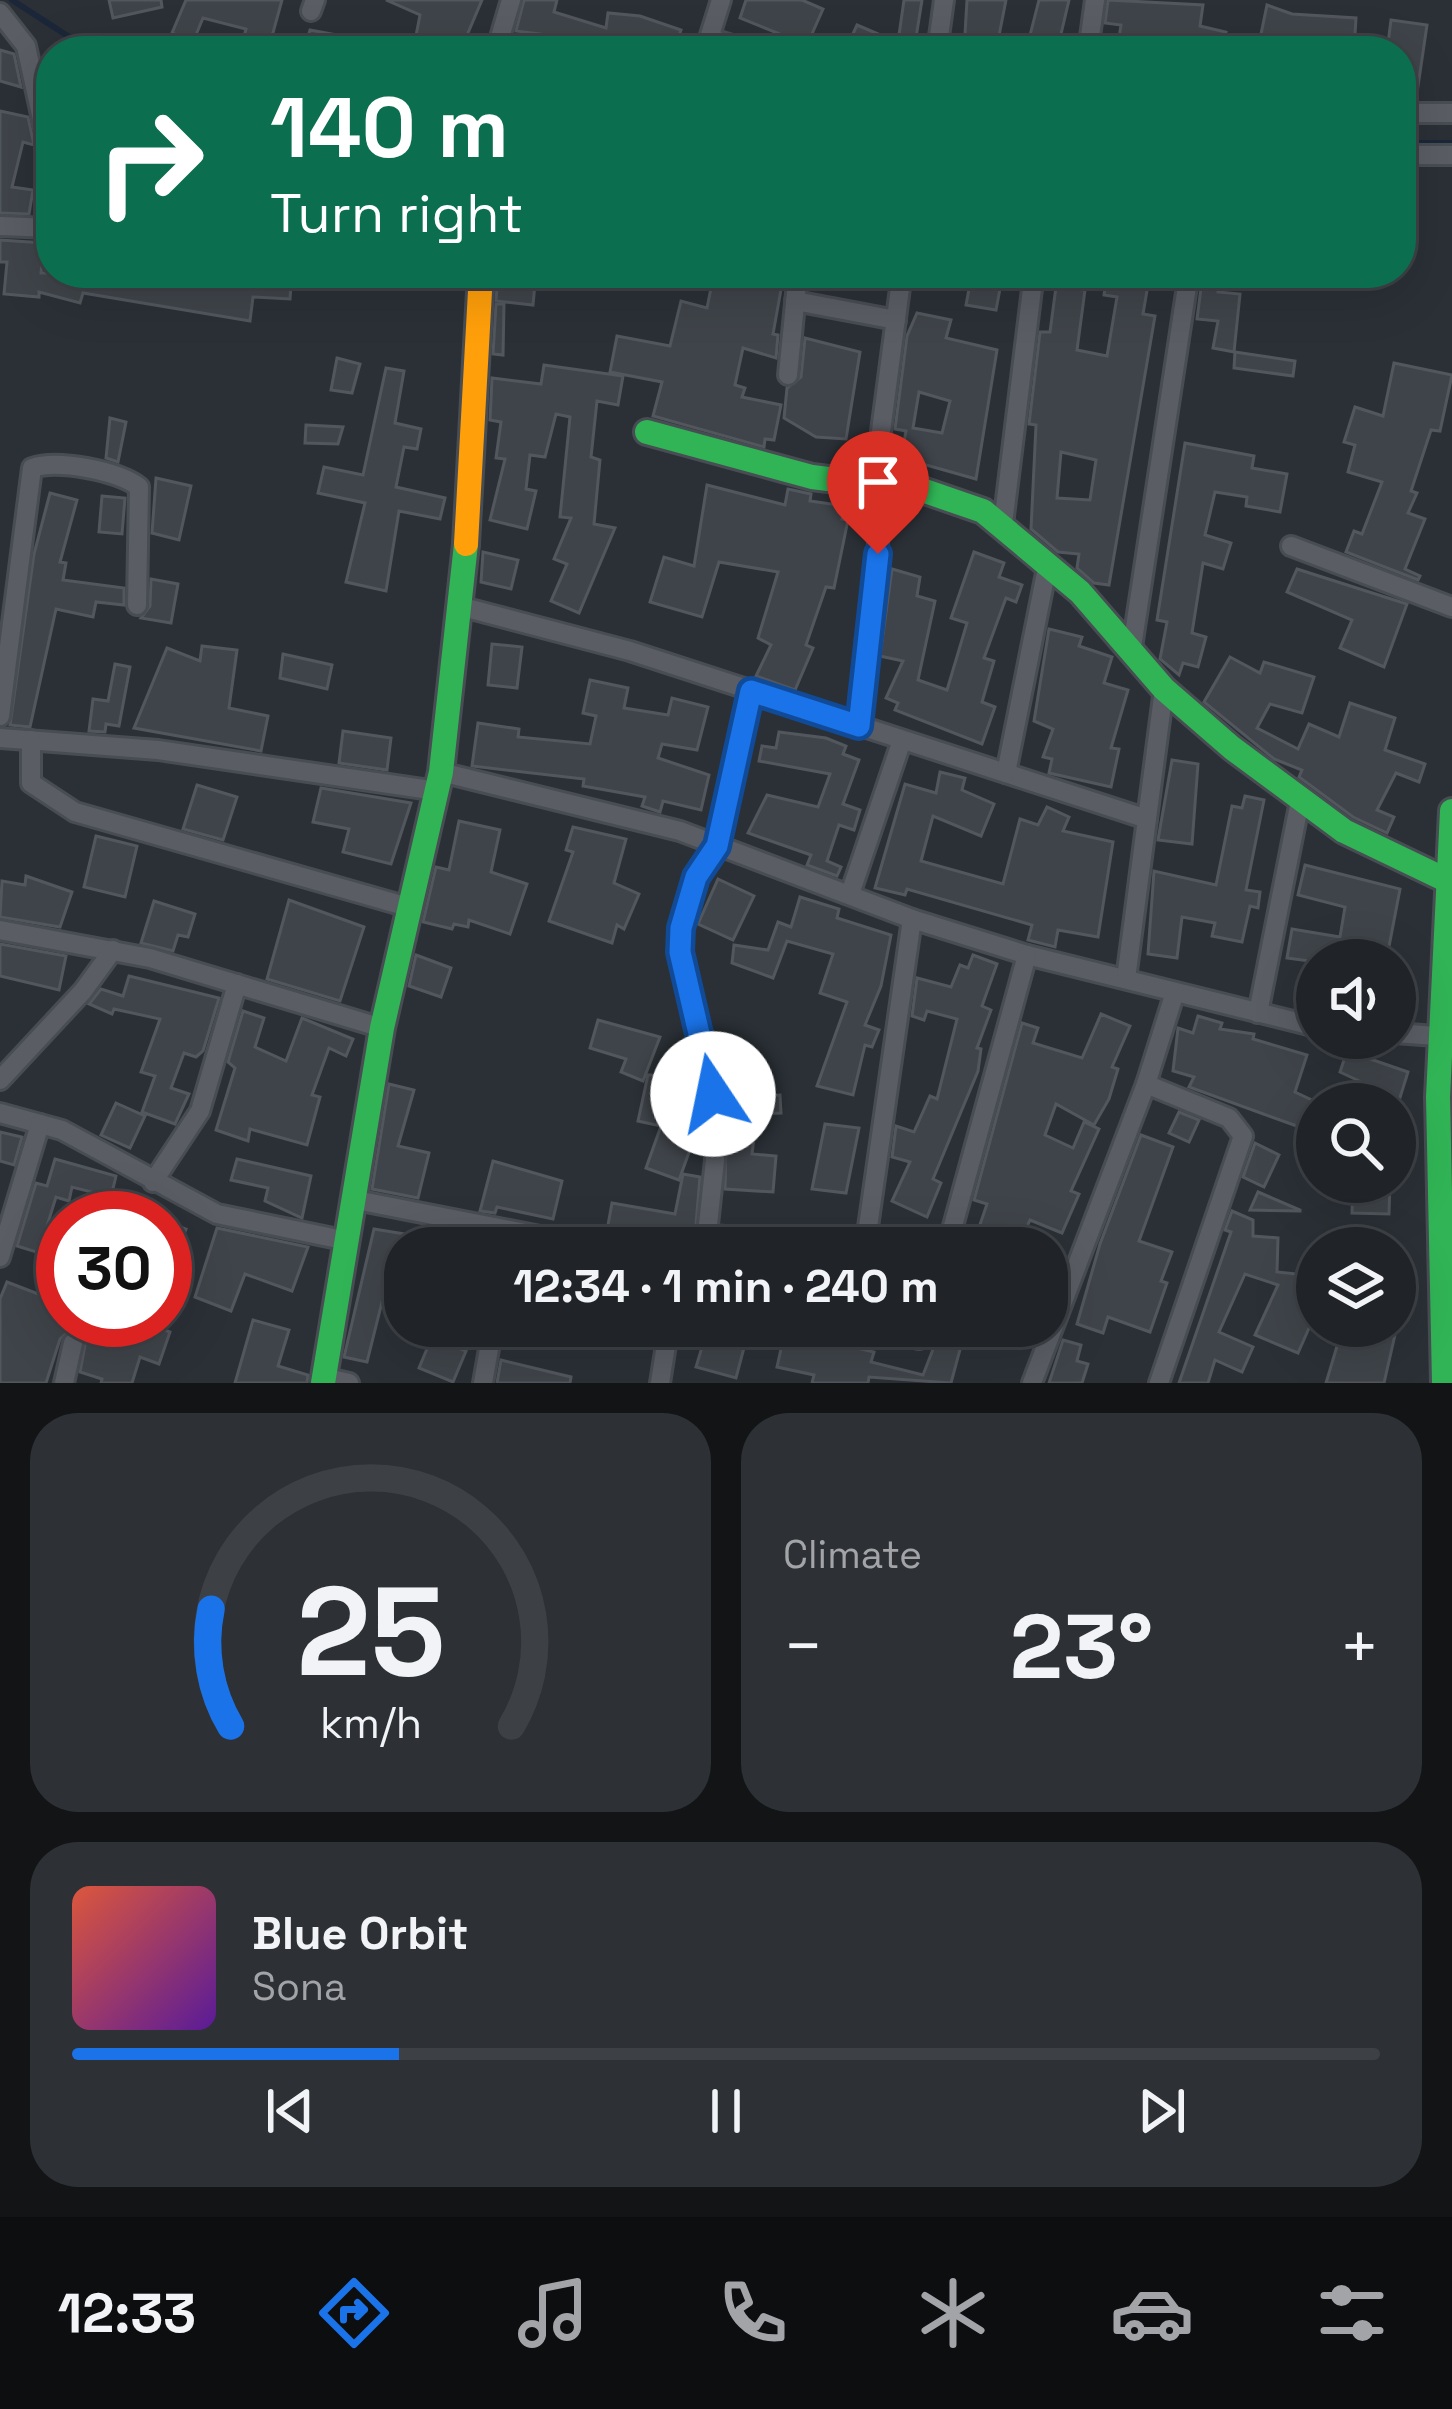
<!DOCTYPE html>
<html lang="en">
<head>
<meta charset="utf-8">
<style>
	:root { --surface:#202428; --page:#2d3034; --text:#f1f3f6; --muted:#a2a4a8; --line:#3d4145; --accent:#1a73e8 }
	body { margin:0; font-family:"Space Grotesk",sans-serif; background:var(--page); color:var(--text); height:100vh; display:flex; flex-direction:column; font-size:45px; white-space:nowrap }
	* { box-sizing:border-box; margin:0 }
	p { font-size:39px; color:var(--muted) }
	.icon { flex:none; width:66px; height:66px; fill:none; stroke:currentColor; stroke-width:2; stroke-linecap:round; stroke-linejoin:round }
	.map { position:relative; height:1383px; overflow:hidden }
	.panel { display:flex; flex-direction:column; gap:30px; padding:30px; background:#121416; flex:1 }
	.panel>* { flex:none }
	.banner { position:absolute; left:36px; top:36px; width:1380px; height:252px; border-radius:48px; box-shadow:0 12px 48px #0002,0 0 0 3px var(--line); background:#0b6e4f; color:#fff; overflow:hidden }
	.tools { position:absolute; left:1296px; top:939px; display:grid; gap:24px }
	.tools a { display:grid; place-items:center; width:120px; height:120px; border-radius:50%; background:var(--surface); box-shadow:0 12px 48px #0002,0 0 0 3px var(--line); font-size:60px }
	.speed { position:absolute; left:36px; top:1191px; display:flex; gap:24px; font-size:60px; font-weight:700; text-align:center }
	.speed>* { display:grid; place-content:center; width:156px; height:156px; border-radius:50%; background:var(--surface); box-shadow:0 12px 48px #0002,0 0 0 3px var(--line); line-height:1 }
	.speed .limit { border:18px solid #d22; background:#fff; color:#111 }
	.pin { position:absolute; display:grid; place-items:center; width:102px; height:102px; color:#fff; margin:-123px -51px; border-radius:50% 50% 50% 0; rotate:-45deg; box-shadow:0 0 12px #0007 }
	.pin .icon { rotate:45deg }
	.me { position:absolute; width:132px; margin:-66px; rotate:349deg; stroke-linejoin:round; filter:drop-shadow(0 0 9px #0008) }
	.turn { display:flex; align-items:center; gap:42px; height:252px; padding:0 36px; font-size:54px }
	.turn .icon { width:156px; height:156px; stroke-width:2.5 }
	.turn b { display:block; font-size:84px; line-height:102px }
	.big { font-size:90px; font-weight:800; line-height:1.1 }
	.panel .tile { flex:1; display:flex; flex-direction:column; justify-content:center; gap:18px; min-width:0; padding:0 42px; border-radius:48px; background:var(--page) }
	.panel .dial { align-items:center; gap:0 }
	.dial svg { height:312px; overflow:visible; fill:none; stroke:var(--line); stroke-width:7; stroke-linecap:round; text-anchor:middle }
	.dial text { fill:var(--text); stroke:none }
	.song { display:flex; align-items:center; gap:36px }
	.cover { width:144px; height:144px; border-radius:18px; background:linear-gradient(135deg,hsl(10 70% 55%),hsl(270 70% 35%)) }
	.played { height:12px; border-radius:6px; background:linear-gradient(90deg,var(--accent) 25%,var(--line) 25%) }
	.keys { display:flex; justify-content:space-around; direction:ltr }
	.heat { display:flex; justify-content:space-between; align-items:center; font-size:66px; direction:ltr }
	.panel .tiles { flex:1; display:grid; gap:30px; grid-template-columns:1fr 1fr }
	.tile:last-child { grid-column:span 2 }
	.trip { position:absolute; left:384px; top:1227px; width:684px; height:120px; border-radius:48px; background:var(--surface); box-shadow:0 12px 48px #0002,0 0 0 3px var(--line); font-weight:800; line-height:120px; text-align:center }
	.tab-bar { display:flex; height:192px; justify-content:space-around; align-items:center; background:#0d0e10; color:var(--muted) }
	.tab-bar .icon { width:84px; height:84px }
	.tab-bar .active { color:var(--accent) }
	.tab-bar b { font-size:54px; color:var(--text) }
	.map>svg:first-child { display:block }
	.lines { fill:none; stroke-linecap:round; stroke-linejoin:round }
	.stream { stroke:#1b2738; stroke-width:6 }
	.building { fill:#3f444a; stroke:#52575d; stroke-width:3; fill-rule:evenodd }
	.street-casing { stroke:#484c53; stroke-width:24 }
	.fast-casing { stroke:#484c53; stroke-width:30 }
	.slow-casing { stroke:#484c53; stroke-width:30 }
	.street { stroke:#5a5d64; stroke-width:18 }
	.fast { stroke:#30b455; stroke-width:24 }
	.slow { stroke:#ff9f0a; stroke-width:24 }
	.route-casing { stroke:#114b97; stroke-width:30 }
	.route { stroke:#1a73e8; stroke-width:21 }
</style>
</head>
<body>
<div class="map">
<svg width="1452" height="1383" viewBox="0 0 1452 1383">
	<rect width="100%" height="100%" fill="#2a3036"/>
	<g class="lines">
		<!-- stream -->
		<g class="stream">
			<polyline points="12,0 91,51"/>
			<polyline points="1401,143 1452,143"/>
		</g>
	</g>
	<!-- building -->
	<g class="building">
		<polygon points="109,0 161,0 162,7 113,18"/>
		<polygon points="186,0 282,0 268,51 240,51 246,29 203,18 193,42 172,33"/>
		<polygon points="386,0 482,0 462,47 452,45 451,51 413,51 420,15"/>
		<polygon points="524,0 557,0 554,12 606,28 608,13 640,16 681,30 674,51 516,31"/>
		<polygon points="746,0 802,0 823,9 807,45 740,18"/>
		<polygon points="904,0 922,0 915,44 898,42"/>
		<polygon points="967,0 1006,0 996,51 964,51"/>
		<polygon points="1039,0 1069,0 1057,51 1026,51"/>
		<polygon points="1108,0 1203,5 1200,26 1226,32 1222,49 1197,43 1196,48 1179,46 1178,51 1117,51 1121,25 1105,23"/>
		<polygon points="1267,5 1292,14 1356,18 1354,51 1310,51 1260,39"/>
		<polygon points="1391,20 1427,25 1416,100 1401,100 1401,51 1387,51"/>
		<polygon points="857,25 890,39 884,51 845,51"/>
		<polygon points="310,30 380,43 379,51 327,51 306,44"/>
		<polygon points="0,50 14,54 21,87 0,81"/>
		<polygon points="0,111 28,117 34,145 23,142 12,187 33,190 29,214 0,213"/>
		<polygon points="0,240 44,243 41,273 292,273 290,299 253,297 250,321 83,293 80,303 39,292 39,297 4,294 7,262 0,262"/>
		<polygon points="498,273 536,273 533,305 496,301"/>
		<polygon points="714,273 784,273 773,334 778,335 776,358 743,348 735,385 745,388 742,397 781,405 774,440 765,439 764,447 653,416 662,382 610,372 617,336 670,346 681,301 707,308"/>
		<polygon points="972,273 1003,273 996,310 966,305"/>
		<path d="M1107,273H1150L1143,314L1155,316L1109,585L1094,583L1077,568L1079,554L1058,552L1031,529L1036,425L1029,424L1040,332H1050L1056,287L1085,290L1077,350L1107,356L1117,297L1104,295ZM1061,452L1096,460L1090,500L1057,498Z"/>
		<polygon points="1203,273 1219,273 1218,292 1240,294 1234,352 1213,348 1218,321 1197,319"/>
		<polygon points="496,304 504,304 503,355 493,354"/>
		<path d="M917,313L951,320L946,338L997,350L976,479L901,458L906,431L895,429L907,336ZM919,392L950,401L942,433L913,428Z"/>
		<polygon points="805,338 860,352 846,439 816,437 784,418 787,388 801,377"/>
		<polygon points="1235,352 1295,361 1293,376 1234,368"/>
		<polygon points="337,358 360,364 352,393 331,390"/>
		<polygon points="1394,363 1452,375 1440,431 1431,430 1411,491 1417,493 1408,513 1425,519 1405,569 1420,576 1418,580 1346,552 1354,531 1362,534 1382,482 1348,472 1355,445 1344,442 1355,407 1383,416"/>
		<polygon points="544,365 623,376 618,405 597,401 591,457 600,460 594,524 615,528 579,613 551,601 567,564 554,559 571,518 560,517 570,417 556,414 545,457 530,455 526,489 536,491 527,529 490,520 505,459 496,458 501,422 490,420 492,378 541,384"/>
		<polygon points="386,368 404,371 395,423 421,429 417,449 404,447 396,487 445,498 440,519 399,511 386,591 346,582 365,503 318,493 324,467 363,475"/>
		<polygon points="110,418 126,422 118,462 106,458"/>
		<polygon points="306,425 343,427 338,444 305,443"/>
		<polygon points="1185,443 1254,456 1252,468 1287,474 1280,512 1246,506 1247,497 1215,492 1205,535 1231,543 1223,569 1203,563 1192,633 1206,637 1198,667 1183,663 1179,675 1160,659 1167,622 1157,620"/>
		<polygon points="156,478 191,486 179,540 152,533"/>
		<polygon points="707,485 785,505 788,489 811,494 810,501 845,506 842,519 848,520 834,588 826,587 806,645 813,648 795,690 756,676 771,645 758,638 778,572 719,562 702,617 650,602 664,557 694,566"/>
		<polygon points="50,493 77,500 60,562 66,563 63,580 124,588 124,605 96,602 93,617 56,609 30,727 10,725 34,554"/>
		<polygon points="102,496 125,498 122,534 99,532"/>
		<polygon points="483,552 518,560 511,589 481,582"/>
		<polygon points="974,552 1004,563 999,577 1022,585 1016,602 1006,598 984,658 994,661 982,702 995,707 982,744 895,710 898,703 886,698 903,661 880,656 892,569 920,577 917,596 935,601 918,680 947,690 967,623 951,618"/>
		<polygon points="1297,569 1407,604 1384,667 1340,648 1352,620 1287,592"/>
		<polygon points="151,579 178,584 171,623 141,618 150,606"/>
		<polygon points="1049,629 1082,637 1079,646 1112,657 1104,683 1128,690 1111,748 1119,749 1111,787 1049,773 1052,759 1043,757 1053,729 1034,721"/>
		<polygon points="492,644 522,647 517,688 488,685"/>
		<polygon points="202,646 237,650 229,708 268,716 261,751 134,728 167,648 200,661"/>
		<polygon points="283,654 332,665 327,689 280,678"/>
		<polygon points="1230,657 1260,673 1264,662 1314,677 1302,713 1270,704 1257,728 1298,749 1309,724 1339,737 1350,703 1395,718 1385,750 1425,764 1419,782 1396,773 1377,810 1394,817 1387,833 1353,817 1299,777 1302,770 1274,759 1204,702"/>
		<polygon points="115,664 130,667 119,726 106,724 105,732 89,731 93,699 108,701"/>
		<polygon points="590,680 628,688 624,708 668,715 672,698 708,707 697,750 662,744 658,758 709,775 701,810 663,801 660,812 642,806 645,797 583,786 584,779 472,766 478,723 519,729 518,737 590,744 596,716 583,713"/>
		<polygon points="343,731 391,738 387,770 339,763"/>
		<polygon points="779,732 826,738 846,746 843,754 859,760 843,804 860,810 854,830 839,825 827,861 841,867 837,876 807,865 811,855 748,833 767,795 818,807 830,774 759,761 762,746 776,748"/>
		<polygon points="1172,760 1198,764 1192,844 1158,840"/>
		<polygon points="940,772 965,778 962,790 994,804 981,836 933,816 921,861 1003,884 1020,819 1038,825 1047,807 1069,817 1063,831 1113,842 1098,937 1058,930 1055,947 1028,940 1032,925 907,889 905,895 875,888 905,784 936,793"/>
		<polygon points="197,785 237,797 223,840 183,829"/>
		<polygon points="321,788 411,803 391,864 343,852 349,829 313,822"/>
		<polygon points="1245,796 1264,800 1246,890 1260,892 1258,908 1250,906 1242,942 1212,936 1215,923 1182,917 1177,958 1148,954 1154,871 1216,885 1232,806 1242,808"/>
		<polygon points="459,821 500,830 491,872 527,884 510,934 469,920 468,927 454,924 452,929 423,922 436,867 449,870"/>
		<polygon points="573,827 626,839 614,883 639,894 624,929 617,925 612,943 549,921 573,852 566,850"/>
		<polygon points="96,836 137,846 125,897 84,887"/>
		<polygon points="1305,865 1400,889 1387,957 1317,962 1287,958 1292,929 1340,937 1345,907 1298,895"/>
		<polygon points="26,876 72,892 60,927 0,917 2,881 25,885"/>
		<polygon points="718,879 754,896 733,940 698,924"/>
		<polygon points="800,897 839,909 837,918 891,935 881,986 865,1025 879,1030 872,1047 865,1045 853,1095 817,1086 847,1002 820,993 833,954 787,941 773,978 732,963 734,945 768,950 778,922 791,927"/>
		<polygon points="289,900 364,927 340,1001 267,979"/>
		<polygon points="154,901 195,914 188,937 178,935 173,951 141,943"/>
		<polygon points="0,944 66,956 59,990 0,976"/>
		<polygon points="416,955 451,968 441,997 409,986"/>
		<polygon points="973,955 997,964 982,1006 991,1010 977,1048 981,1049 978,1071 933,1179 941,1183 927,1217 892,1201 910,1162 892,1157 896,1126 914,1132 930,1096 937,1099 957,1019 927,1011 924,1020 912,1016 917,978 951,987 960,965 968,968"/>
		<polygon points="129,976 219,998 203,1051 196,1057 184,1053 171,1088 189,1094 175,1124 142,1112 155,1076 141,1072 160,1019 114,1009 112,1014 89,1004 101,989 123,996"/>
		<polygon points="243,1011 264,1018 255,1047 286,1061 302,1018 353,1039 346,1056 329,1048 312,1095 320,1097 307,1145 250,1129 248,1141 216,1130 235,1068 228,1062"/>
		<polygon points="1101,1014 1130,1026 1112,1067 1118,1069 1109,1099 1094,1125 1056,1104 1045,1135 1073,1148 1084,1122 1099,1129 1071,1191 1079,1194 1062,1233 1030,1220 1022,1238 1011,1232 1005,1248 972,1248 987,1204 974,1200 1022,1023 1038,1028 1033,1043 1082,1058"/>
		<polygon points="1198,1016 1222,1023 1220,1029 1254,1034 1253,1039 1307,1055 1295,1092 1316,1102 1305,1129 1189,1087 1194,1077 1173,1071 1178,1028 1193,1033"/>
		<polygon points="598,1020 660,1037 643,1081 621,1072 626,1059 590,1048"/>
		<polygon points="1347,1051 1408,1072 1398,1104 1366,1104 1372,1087 1340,1072"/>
		<polygon points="648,1075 695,1075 700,1122 679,1180 646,1168 661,1126 638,1121"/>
		<polygon points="389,1084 414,1090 398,1146 429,1153 418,1198 372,1189"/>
		<polygon points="780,1095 781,1113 757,1114 752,1154 776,1156 773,1192 725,1189 727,1097"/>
		<polygon points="116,1103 145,1116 130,1148 101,1135"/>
		<polygon points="1179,1112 1199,1120 1189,1142 1169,1133"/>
		<polygon points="825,1124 859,1128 846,1193 812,1189"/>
		<polygon points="0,1132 22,1137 14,1165 0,1161"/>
		<polygon points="1141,1135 1173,1147 1139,1241 1172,1252 1161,1281 1167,1283 1150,1332 1108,1317 1103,1333 1077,1324 1100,1244"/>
		<polygon points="1255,1143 1279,1155 1264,1187 1243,1177"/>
		<polygon points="55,1159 116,1176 111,1197 72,1187 69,1201 56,1197 47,1226 58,1229 49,1256 17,1246 36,1183 47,1186"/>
		<polygon points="237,1159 311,1176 302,1218 265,1201 268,1188 231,1180"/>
		<polygon points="493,1161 562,1181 553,1219 497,1207 495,1213 480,1211"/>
		<polygon points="683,1174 700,1177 694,1248 637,1248 606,1236 612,1203 675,1214"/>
		<polygon points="1353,1182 1390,1182 1389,1214 1352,1213"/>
		<polygon points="1258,1192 1300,1210 1300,1211 1250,1210"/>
		<polygon points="115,1200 163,1214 163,1218 110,1218"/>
		<polygon points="1232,1211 1253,1220 1253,1236 1278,1238 1277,1272 1317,1276 1317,1310 1298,1353 1255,1335 1278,1285 1245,1274 1219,1332 1253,1347 1242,1372 1215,1360 1208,1383 1179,1383 1231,1232 1225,1230"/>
		<polygon points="165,1221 186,1229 166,1279 165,1279"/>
		<polygon points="722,1224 723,1233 762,1241 761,1248 718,1248"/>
		<polygon points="217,1228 308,1247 292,1291 245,1274 231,1311 195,1297"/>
		<polygon points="374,1229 405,1234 405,1273 390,1270 367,1362 344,1357"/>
		<polygon points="7,1282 46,1297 48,1288 63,1292 63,1320 136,1320 170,1332 159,1364 140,1357 132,1383 101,1383 102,1379 80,1372 86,1340 70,1330 60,1339 46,1383 0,1383 0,1299"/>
		<polygon points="253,1320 289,1330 278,1366 308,1375 307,1383 235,1383"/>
		<polygon points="786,1326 830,1326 828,1341 874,1352 871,1362 923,1375 942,1326 1021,1326 1014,1348 965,1331 951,1383 869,1377 868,1383 812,1383 814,1375 777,1367"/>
		<polygon points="1343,1326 1397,1326 1384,1383 1326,1383"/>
		<polygon points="706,1334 745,1344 736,1378 696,1367"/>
		<polygon points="432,1337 466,1351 453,1382 419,1368"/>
		<polygon points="1063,1340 1081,1345 1077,1361 1088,1364 1082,1383 1049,1383"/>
		<polygon points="501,1360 571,1377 570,1383 497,1383"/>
	</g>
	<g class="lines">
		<defs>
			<g id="street">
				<polyline points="311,11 315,0"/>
				<polyline points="0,13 26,46 51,160"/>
				<polyline points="709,38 751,51"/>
				<polyline points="496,51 511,0"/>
				<polyline points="705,51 721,0"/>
				<polyline points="937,51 944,0"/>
				<polyline points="1088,51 1095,0"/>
				<polyline points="1401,113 1452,113"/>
				<polyline points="1401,155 1452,155"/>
				<polyline points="0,226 51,228"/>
				<polyline points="795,301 896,320"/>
				<polyline points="788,375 798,273"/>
				<polyline points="874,484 902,273"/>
				<polyline points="1003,524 1034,273"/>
				<polyline points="1291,546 1452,607"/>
				<polyline points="463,607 630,651 1147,819"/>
				<polyline points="1132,647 1189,273"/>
				<path d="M0,716L32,468C58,459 118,471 139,487L137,605"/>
				<polyline points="859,726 878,544"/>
				<polyline points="0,738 158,750 437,791"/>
				<polyline points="31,740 31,783 75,812 408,907"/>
				<polyline points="441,772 680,831 912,919 1027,955 1317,1027"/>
				<polyline points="1006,773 1048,563"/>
				<polyline points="850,894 902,740"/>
				<polyline points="0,930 150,958 382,1028"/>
				<polyline points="1126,979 1164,689"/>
				<polyline points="1258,1013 1300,801"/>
				<polyline points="1395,1033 1436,1036"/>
				<polyline points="0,1080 83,991 113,950"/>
				<polyline points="1146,1084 1229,1118 1243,1136 1159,1383"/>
				<polyline points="0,1113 62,1130 217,1214 343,1240"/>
				<polyline points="153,1182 200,1111 237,984"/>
				<polyline points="351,1199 601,1248"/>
				<polyline points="706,1243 715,1160 713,1094 680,952 681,928 696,877 717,846 751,691"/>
				<polyline points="865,1248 912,919"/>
				<polyline points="947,1248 1027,955"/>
				<polyline points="0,1257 40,1124"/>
				<polyline points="866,1326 919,1339 929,1326"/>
				<polyline points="323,1377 349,1383"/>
				<polyline points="64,1383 73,1343"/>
				<polyline points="483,1383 493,1326"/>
				<polyline points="660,1383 669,1326"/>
				<polyline points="1032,1383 1146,1084 1175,992"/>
			</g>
			<g id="fast">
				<polyline points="647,432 812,477 925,491 983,511 1080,592 1164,689 1232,748 1344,831 1446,880"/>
				<polyline points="323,1383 382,1028 441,772 466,544"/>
				<polyline points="1444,1383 1438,1097 1452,811"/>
			</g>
			<polyline id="slow" points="466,544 481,273"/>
		</defs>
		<!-- street casing -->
		<use href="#street" class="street-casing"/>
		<!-- fast casing -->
		<use href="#fast" class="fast-casing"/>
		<!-- slow casing -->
		<use href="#slow" class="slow-casing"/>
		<!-- street -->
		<use href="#street" class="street"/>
		<!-- fast -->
		<use href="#fast" class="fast"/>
		<!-- slow -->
		<use href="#slow" class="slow"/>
	</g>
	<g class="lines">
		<defs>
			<polyline id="route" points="713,1094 680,952 681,928 696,877 717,846 751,691 859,726 878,554"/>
		</defs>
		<!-- route casing -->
		<use href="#route" class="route-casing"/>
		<!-- route -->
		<use href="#route" class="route"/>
	</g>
</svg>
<div class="tools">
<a><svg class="icon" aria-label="sound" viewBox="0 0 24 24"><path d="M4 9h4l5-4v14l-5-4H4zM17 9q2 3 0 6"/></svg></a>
<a><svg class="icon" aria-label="search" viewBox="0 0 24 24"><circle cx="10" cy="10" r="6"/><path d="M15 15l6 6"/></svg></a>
<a><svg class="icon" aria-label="layers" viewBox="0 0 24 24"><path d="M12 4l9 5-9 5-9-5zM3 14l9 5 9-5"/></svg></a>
</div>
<div class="speed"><div class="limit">30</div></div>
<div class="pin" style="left:878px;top:554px;background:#d93025"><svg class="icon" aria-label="arrive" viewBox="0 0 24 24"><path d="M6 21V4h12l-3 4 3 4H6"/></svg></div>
<svg class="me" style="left:713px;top:1094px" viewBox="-20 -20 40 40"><circle r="19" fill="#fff"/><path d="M0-13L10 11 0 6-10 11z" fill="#1a73e8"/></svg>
<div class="trip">12:34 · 1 min · 240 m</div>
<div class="banner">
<div class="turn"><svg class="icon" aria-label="right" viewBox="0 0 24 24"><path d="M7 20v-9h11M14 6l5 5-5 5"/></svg><div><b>140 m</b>Turn right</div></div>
</div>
</div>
<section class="panel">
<div class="tiles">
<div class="tile dial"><svg viewBox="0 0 100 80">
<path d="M14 69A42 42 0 1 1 86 69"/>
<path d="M14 69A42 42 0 0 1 9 39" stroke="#1a73e8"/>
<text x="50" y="56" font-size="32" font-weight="700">25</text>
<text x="50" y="72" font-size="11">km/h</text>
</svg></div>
<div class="tile"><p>Climate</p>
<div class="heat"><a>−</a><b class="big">23°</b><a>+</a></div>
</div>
<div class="tile">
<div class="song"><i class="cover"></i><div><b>Blue Orbit</b><p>Sona</p></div></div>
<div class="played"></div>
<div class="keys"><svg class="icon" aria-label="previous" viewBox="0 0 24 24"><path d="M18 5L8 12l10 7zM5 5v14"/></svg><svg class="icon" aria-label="pause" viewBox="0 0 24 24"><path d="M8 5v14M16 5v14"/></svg><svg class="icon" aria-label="next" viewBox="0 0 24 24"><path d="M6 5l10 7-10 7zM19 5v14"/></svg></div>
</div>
</div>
</section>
<nav class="tab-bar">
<b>12:33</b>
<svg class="icon active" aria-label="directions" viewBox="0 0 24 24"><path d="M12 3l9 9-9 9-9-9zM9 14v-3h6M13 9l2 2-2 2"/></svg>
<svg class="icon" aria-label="music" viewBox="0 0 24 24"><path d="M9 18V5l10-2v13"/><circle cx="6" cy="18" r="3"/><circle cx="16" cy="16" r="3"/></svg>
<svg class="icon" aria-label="phone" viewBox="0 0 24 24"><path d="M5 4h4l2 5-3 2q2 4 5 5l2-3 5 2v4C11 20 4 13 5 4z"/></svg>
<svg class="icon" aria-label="climate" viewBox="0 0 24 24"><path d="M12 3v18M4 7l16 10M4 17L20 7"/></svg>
<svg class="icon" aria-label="car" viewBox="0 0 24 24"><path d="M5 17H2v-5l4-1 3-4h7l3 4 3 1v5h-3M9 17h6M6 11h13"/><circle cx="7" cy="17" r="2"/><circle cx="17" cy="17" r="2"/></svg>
<svg class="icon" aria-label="filters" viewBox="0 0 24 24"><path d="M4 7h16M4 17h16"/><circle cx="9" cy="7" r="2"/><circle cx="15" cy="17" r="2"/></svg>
</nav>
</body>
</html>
